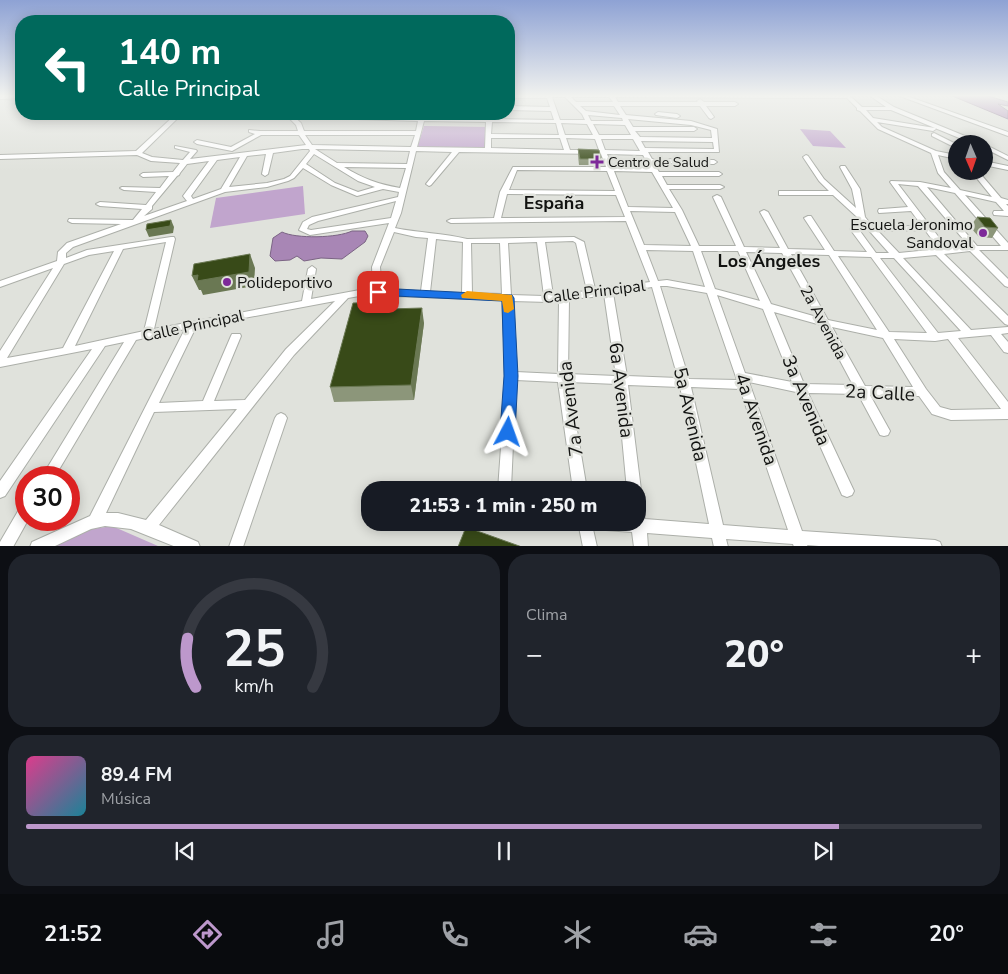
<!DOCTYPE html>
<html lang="es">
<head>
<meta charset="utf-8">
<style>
	:root { --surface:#171b24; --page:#20242c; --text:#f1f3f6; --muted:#9ea1a6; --line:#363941; --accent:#bd98cc }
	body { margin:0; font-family:"Nunito Sans",sans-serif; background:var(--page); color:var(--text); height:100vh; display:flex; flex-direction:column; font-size:19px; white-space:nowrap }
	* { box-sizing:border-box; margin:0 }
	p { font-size:16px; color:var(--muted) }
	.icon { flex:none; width:28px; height:28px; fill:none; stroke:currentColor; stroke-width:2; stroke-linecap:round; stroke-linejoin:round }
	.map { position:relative; height:546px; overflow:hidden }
	.side { display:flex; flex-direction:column; gap:8px; padding:8px; background:#0d0f14; flex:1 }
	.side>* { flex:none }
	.banner { position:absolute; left:15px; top:15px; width:500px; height:105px; border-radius:20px; box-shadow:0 2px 12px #0003; background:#00695c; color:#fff; overflow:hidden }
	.needle { width:32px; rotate:178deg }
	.controls { position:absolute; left:948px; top:135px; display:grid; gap:10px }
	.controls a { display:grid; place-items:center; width:45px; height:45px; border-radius:50%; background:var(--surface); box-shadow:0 2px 12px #0003; font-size:25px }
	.speed { position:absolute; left:15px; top:466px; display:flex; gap:10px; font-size:25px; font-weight:700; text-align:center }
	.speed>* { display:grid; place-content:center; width:65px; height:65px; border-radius:50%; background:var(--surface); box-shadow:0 2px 12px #0003; line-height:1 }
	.speed .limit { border:8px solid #d22; background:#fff; color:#111 }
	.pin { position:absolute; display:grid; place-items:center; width:42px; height:42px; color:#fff; margin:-21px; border-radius:10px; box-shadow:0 2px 8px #0006 }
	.me { position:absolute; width:55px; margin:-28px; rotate:4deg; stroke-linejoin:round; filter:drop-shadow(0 0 4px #0008) }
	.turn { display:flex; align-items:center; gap:18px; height:105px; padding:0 20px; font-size:22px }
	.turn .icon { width:65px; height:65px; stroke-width:2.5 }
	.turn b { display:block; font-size:35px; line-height:42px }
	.big { font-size:38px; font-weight:800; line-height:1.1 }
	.side .tile { flex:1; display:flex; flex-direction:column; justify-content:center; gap:8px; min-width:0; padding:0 18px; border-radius:20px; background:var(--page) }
	.side .dial { align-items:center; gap:0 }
	.dial svg { height:130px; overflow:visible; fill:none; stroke:var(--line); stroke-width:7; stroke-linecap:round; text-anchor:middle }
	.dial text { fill:var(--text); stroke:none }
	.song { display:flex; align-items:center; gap:15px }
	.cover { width:60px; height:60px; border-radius:8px; background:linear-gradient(135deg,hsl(330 70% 55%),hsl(190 70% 35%)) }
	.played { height:5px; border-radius:2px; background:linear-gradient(90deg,var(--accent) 85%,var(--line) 85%) }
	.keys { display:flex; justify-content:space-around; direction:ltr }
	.heat { display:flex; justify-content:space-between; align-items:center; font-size:28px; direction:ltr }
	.side .tiles { flex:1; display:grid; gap:8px; grid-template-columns:1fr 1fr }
	.tile:last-child { grid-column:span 2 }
	.trip { position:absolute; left:361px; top:481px; width:285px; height:50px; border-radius:20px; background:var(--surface); box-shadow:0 2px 12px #0003; font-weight:800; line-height:50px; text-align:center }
	.menu { display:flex; height:80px; justify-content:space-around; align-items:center; background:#090b0e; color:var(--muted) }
	.menu .icon { width:35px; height:35px }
	.menu .selected { color:var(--accent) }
	.menu b { font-size:22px; color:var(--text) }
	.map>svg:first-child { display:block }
	.green { fill:#c1a5cd }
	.water { fill:#a886b5; stroke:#7b6484 }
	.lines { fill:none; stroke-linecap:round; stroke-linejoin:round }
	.minor-casing { stroke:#acafa9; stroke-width:2 }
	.minor { fill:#fff; fill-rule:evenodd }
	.wall { fill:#8c967a }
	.shaded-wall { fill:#6a7853 }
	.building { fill:#384a18; stroke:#6a7853 }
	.route { fill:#1a73e8; stroke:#114b97 }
	.slow { fill:#f59e0b }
	.poi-dot { fill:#7d2999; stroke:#e0e2dc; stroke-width:2 }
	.labels { text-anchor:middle; stroke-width:5; stroke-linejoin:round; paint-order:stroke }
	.far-poi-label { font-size:14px; fill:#121311; stroke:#e0e2dc; text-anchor:start }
	.poi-label { font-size:16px; fill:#121311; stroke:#e0e2dc; text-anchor:end }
	.street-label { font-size:16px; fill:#121311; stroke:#e0e2dc }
	.neighbourhood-label { font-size:18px; font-weight:bold; fill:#121311; stroke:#e0e2dc }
	.near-street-label { font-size:19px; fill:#121311; stroke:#e0e2dc }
</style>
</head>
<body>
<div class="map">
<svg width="1008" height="547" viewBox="0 0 1008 547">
	<rect width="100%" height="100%" fill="#e0e2dc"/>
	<!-- green -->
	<g class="green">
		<polygon points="424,126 488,127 485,148 417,148"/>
		<polygon points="800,129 830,131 846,148 813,146"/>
		<polygon points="303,186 305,214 210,228 216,198"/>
		<polygon points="112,526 158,546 49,547 86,530"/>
	</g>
	<!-- water -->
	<g class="water">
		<polygon points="950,95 985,95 1008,102 1008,106 998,104 1008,111 1008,119"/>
		<path d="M352,231H365L368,236L365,242L342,259L321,258L304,261L297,256L290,260L275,261L270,256L273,238L282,232C296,239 338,238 352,231Z"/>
	</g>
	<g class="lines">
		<defs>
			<g id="minor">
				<polygon points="0,95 21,95 21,98 0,99"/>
				<path d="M509,95H849L862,107H886L869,95H875L894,107L982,143L983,144H974L891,110H866L873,118L935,128L936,129L933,131L877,122L882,127L936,151L956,155V159L938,155L944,172L960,190L992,197L971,171H978L1001,198L1008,200V204H1006L1008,206V216L994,215L993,213L994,211H1004L996,202L965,195L1008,243V250H979L1008,279V287L1005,286L970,251L944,254L1008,316V325L1005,324L936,255L903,258L971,330L1008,327V333L1001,334L1008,342V353L1004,352L991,335L958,338L1008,402V419L951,420L932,414L919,396L870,395L890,431L888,435L884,436L880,435L858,394L808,393L854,491L852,495L847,497L842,495L796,392L749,382L802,531L935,540L940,542L942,547H831L807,545L808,547H794L793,544L726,539L728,547H714L712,538L647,533L648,547H634L632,532L593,529L597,547H583L578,522H638V511L643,513L645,519L709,524L680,387L628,385L641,490L638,495V490H627L617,384L569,382L587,490H573L558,382L516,380L511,488L510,490H498L506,376L502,300L365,295L348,298L294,355L159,525L198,542L200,547H176L131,529L105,526L91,529L53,547H30L32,542L90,516L185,329L152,336L148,339L145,338L136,340L54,478H41L124,342L105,346L5,496L0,498V481L92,349L0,367V351L53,268L0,287V281L57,261L58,252L67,243L121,224L72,223L68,221L69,219L133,220L142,209L100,206L96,204L100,202L146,205L156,192L124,190L120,188L122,187L160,188L169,176L143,177L140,175L143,173L173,172L180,163L151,161L137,155L0,159V155L136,151L176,114H182L142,153L152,157L183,160L190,152L175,148V146L196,150L197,151L190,159L306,145L299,135H261L232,151L197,144L194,142L197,140L231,147L255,134L249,132V130L260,131H298L296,125L285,114H291L301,123L304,131H416L418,121L323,118L322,117L325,115L419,117L420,114H426L425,117L486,118V114H492V119L554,120L551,111L509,110V106L550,107L547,98H509ZM552,97H565L582,114L585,120H560ZM571,97H609L613,102H576ZM615,97L847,98L857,108V110L860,111L878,129L931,153L938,173L951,188L920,182L891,181L890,182L908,207L882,209H879L878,211L879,213L911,211L922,226L873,227L865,217L860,189L845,166H841L840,167L852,189L856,208L824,179L808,156L806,155L803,157L819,181L829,191H779V195H833L857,217L889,253H876L857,227H854L850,229L867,252L834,251L811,216H808L804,218L825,250L788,249L768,212L764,210L760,212L780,248L744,247L721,197L717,195L713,197L736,246H699L682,210L669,189H720L724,187L720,185H667L662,176H719L722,174L719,172H659L654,163L714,164L717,162L714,160L652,159L648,152H719L717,129L691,121L626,115L620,106H700L709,118L711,119L714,117L706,106H735L738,104L735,102H704L700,99L697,101L698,102H618ZM580,106H614L620,115L586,111ZM588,115L622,118L623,121H591ZM628,119L691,125L711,130L712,138L640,137L635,131H694L697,129L694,127H633ZM424,121L486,122L485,148L417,147ZM492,122L556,123L559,135L491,134ZM561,123L587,124L593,135H565ZM593,124L625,125L631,135H599ZM305,135H415L411,147L312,145ZM491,138H560L564,150L491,148ZM566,138L595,139L599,150H570ZM601,139H633L640,151L605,150ZM641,141L713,142L714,149L645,148ZM302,149H309L310,151L290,176L284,179L267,183L229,187L247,156L266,154L262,174L265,176L268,174L273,153ZM315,149L410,151L407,164L337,163ZM416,151L452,152L426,184L429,186L431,185L459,152L601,154L606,167H513L500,192L494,218L451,219L447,221L451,223L626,221L650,282L595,289L584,242L574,237L467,239C443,233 419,233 395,228L401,213ZM314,154L358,181L375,187L358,192L335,183L306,164ZM607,154L643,155L650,168L612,167ZM240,157L221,189L193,199L191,196L217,160ZM209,161L183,196L187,201L144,216L152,209V206L177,176L179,175L180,173L187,164ZM344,167L406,168L400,188C377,184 364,179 344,167ZM303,168L331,185L357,196L383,189L399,192L398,197L312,217L303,222L299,230L310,235L389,223L372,267L373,289H365L311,299L316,269L312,266L308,269L302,301L154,329L175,239L174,237H171L87,250L66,258V253L73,247L225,192L267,187L288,181L294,178ZM517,170L607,171L615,191L509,190ZM614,171L652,172L673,208L628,207ZM898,184L918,186L969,246L947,248ZM927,187L955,193L1001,246H977ZM507,194L616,195L625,217L501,218ZM396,201L391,218L311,230L307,229L309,225L318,221ZM630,211L675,212L691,246L644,245ZM925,230L939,249L899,253L878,231ZM394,232L416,237L428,238L421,291L382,290L380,267ZM436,239L463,242L462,293L430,292ZM573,241L576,243L587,291L553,295L545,242ZM166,242L144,331L75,346L123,249ZM537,242L544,296L511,295L508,243ZM471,243H500L502,294L472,293ZM646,250L693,251L705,287L667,280L658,281ZM114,251L63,348L7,358L64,264L89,255ZM701,251H738L760,301L715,289ZM746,252L782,253L817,317L771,304ZM791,254L829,255L877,330L828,320ZM838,256L871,257L927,333L889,332ZM880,258H894L961,331L938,333ZM660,286H667L707,293L737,380L689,379ZM652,287L678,378L627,376L613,293ZM604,294L616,376L568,374L569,299L592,297ZM717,295L763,309L792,382L745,373ZM335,301L286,349L245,400L214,401L241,336L240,334H232L231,336L203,401L159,403L196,327ZM512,301L549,302L559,301L558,374L516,372ZM774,312L821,325L853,385L804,384ZM832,327L883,338L913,387L865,386ZM894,339L935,341L948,339L1001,409L951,410L940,407L926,389ZM691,387L740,389L788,530L723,525ZM237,409L146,520L118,513H106L154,412Z"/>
				<polygon points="897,95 904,95 1008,132 1008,136"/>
				<polygon points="658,112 677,114 680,116 677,118 656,115 655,114"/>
				<polygon points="934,133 956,144 956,148 932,136 932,134"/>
				<polygon points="984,144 1008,156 1008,160 984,148"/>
				<polygon points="984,161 1008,166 1008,170 984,165"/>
				<polygon points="281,413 285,415 287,418 243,547 229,547 275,418 277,415"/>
				<polygon points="26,505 26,520 28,520 13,547 0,547 0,542 21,506"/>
			</g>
		</defs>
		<!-- minor casing -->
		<use href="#minor" class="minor-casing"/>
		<!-- minor -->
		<use href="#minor" class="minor"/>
	</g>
	<!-- wall -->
	<g class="wall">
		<polygon points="578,149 601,158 601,164 592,165 579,165 578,156"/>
		<polygon points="977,217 998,228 992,238 979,237 970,227"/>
		<polygon points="391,309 424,323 414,400 334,402 330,387"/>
	</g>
	<!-- shaded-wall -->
	<g class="shaded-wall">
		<polygon points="601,158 601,164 592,165 593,159"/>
		<polygon points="171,220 174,227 173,233 149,237 146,230"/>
		<polygon points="250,254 255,268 254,286 203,295 201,290 199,290 192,276"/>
		<polygon points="422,308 424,323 414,400 411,385"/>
	</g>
	<!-- building -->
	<g class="building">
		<polygon points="578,149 599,150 601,158 593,159 580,159"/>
		<polygon points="977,217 990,218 998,228 985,227"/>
		<polygon points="171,220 170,226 146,230 147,224"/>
		<polygon points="250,254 249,272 197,281 198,275 192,276 194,264"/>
		<polygon points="390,302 389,309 422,308 411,385 330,387 353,303"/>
		<polygon points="466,527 522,547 458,547"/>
	</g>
	<!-- sky -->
	<linearGradient id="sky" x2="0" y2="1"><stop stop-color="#8ea2d4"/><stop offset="0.56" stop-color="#f1f2ef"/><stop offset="1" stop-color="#f1f2ef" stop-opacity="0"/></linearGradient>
	<rect width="1008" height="171" fill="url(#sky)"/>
	<!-- route -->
	<polygon class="route" points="378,288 512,295 514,298 518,376 515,432 513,437 508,439 502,437 500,432 504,376 502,301 373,295 372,292"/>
	<!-- slow -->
	<polygon class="slow" points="467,291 512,295 514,309 508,313 504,312 502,301 462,298 461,295"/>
	<!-- markers -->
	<g class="poi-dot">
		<path d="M594.5 154.5h5v5h5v5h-5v5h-5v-5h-5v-5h5z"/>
		<circle cx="983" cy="233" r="5"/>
		<circle cx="227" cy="282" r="5"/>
	</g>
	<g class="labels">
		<!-- far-poi labels -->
		<g class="far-poi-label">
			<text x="608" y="167">Centro de Salud</text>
		</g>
		<!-- poi labels -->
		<g class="poi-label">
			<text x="973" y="230">Escuela Jeronimo<tspan x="973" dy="18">Sandoval</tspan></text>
			<text x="237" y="288" text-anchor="start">Polideportivo</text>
		</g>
		<!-- street labels -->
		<g class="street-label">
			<text transform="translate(594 291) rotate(-7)" y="6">Calle Principal</text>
			<text transform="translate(824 322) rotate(62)" y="6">2a Avenida</text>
			<text transform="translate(193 325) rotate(-12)" y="6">Calle Principal</text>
		</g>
		<!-- neighbourhood labels -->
		<g class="neighbourhood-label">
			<text x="554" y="209">España</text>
			<text x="769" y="267">Los Ángeles</text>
		</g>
		<!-- near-street labels -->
		<g class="near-street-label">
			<text transform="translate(622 390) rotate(83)" y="7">6a Avenida</text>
			<text transform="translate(880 392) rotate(3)" y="7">2a Calle</text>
			<text transform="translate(807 400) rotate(67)" y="7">3a Avenida</text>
			<text transform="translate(570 409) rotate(-97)" y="7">7a Avenida</text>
			<text transform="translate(691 414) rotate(77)" y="7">5a Avenida</text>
			<text transform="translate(757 419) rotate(71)" y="7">4a Avenida</text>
		</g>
	</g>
</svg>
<div class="controls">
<a><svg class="needle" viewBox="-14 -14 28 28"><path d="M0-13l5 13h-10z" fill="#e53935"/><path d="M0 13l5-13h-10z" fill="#9ea1a6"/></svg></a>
</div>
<div class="speed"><div class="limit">30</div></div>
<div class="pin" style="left:378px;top:292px;background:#d93025"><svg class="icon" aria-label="arrive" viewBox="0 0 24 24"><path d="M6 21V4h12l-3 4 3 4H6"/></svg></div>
<svg class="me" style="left:508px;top:432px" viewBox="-20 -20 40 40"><path d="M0-17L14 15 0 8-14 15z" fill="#1a73e8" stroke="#fff" stroke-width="4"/></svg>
<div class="trip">21:53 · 1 min · 250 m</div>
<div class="banner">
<div class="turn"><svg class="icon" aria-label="left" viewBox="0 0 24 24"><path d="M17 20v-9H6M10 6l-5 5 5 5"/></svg><div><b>140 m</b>Calle Principal</div></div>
</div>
</div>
<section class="side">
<div class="tiles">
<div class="tile dial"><svg viewBox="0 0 100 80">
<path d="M14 69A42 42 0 1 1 86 69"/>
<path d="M14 69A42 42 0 0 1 9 39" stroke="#bd98cc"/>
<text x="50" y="56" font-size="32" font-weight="700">25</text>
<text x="50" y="72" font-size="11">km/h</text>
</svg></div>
<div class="tile"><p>Clima</p>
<div class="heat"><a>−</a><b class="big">20°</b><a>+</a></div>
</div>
<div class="tile">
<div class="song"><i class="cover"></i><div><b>89.4 FM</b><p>Música</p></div></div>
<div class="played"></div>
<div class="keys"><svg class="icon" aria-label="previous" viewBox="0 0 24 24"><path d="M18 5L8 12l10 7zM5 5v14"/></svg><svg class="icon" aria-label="pause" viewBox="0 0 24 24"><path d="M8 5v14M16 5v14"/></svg><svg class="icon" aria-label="next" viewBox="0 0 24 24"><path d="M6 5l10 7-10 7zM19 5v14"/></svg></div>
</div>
</div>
</section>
<nav class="menu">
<b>21:52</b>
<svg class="icon selected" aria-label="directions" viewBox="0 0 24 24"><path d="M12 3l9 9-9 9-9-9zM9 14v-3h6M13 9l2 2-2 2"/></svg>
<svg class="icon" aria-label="music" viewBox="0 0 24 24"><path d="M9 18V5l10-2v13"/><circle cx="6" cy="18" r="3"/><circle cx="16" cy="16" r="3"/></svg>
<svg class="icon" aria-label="phone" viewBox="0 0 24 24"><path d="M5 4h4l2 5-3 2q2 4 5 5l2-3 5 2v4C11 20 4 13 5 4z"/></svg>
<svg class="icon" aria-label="climate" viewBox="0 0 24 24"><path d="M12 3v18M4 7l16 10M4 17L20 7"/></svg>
<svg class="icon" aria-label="car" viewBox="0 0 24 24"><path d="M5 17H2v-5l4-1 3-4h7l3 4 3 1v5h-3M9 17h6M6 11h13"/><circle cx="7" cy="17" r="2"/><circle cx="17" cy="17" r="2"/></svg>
<svg class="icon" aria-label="filters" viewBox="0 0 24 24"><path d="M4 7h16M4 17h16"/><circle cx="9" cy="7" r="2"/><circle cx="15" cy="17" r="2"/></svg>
<b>20°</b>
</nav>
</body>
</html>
